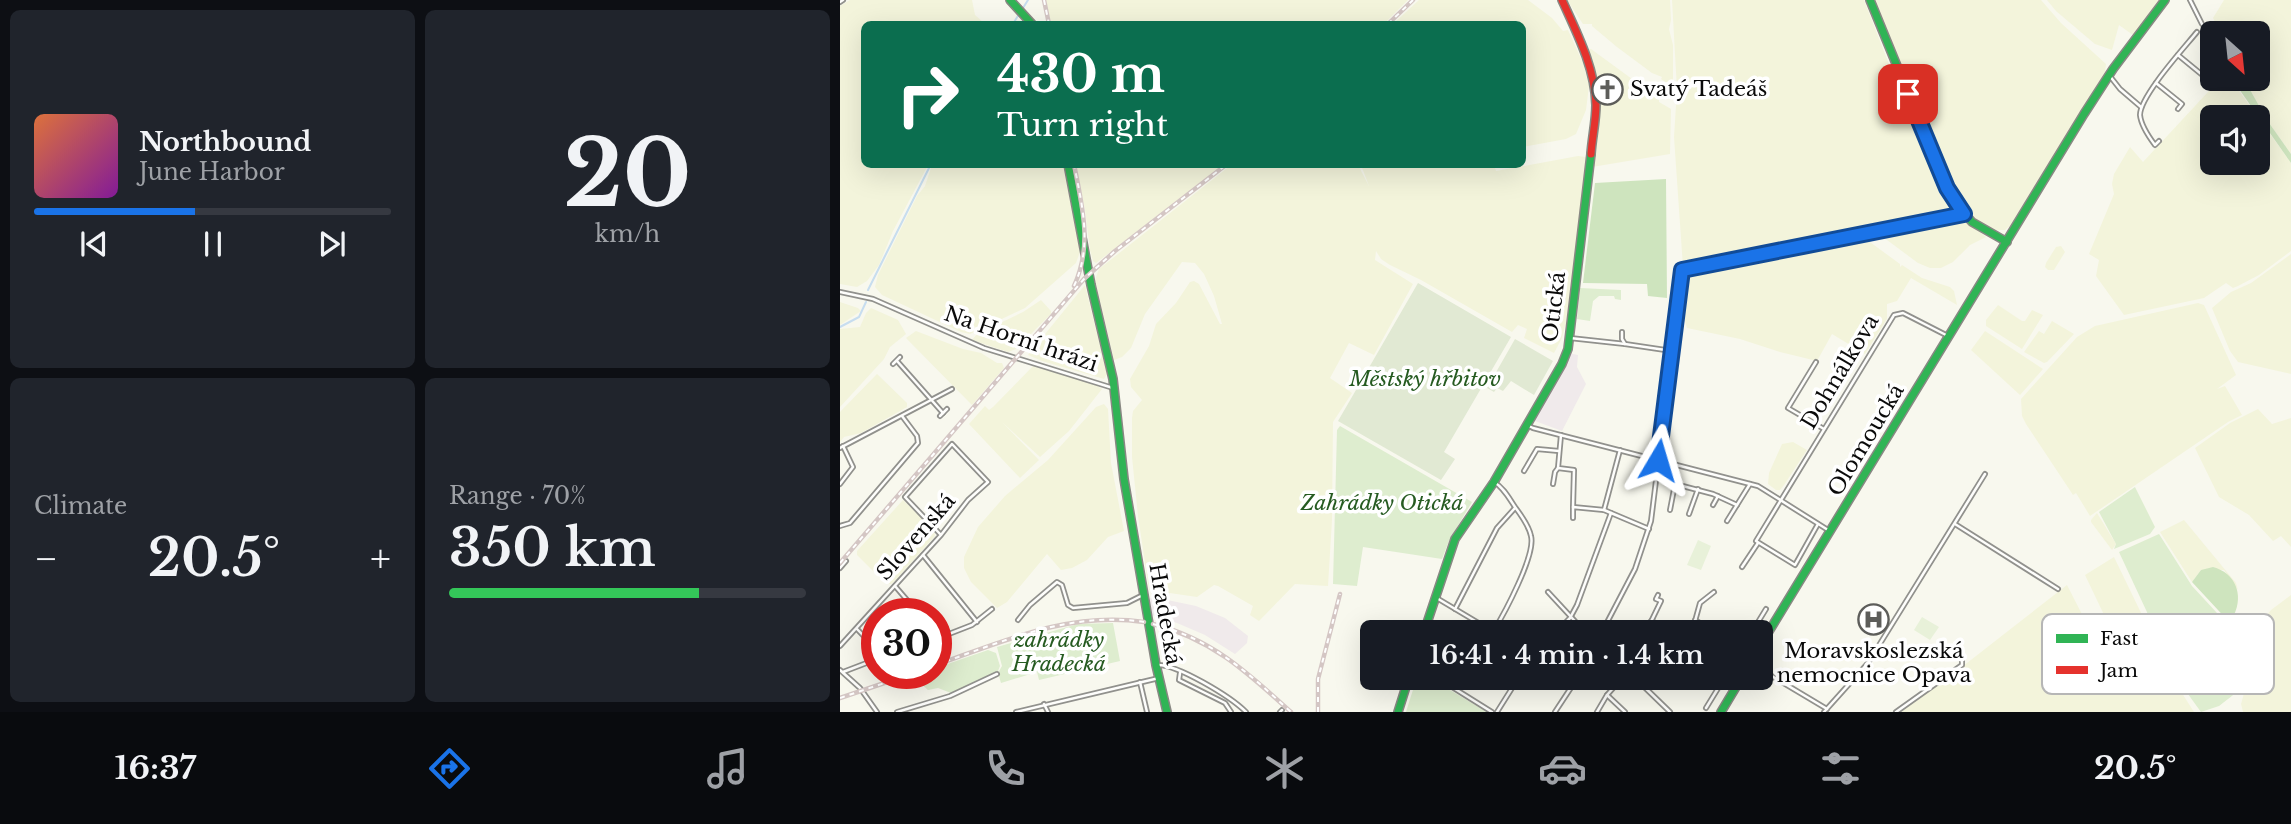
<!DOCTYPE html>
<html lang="en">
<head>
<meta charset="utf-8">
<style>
	:root { --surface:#171b24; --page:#20242c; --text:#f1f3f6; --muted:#9ea1a6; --line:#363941; --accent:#1a73e8 }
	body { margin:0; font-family:"Libre Baskerville",serif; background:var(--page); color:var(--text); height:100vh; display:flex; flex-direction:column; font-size:26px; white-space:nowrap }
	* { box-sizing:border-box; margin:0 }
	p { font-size:23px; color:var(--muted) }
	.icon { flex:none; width:38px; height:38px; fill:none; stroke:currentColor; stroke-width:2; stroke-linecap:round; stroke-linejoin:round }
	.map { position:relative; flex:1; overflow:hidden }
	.drawer { display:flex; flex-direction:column; gap:10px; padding:10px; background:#0d0f14; width:840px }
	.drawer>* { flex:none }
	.top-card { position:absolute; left:21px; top:21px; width:665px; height:147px; border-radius:10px; box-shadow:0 7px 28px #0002; background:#0b6e4f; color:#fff; overflow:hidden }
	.needle { width:46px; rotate:153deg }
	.fabs { position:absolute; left:1360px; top:21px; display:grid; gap:14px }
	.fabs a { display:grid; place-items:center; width:70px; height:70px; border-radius:10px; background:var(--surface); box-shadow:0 7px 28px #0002; font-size:35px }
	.speed { position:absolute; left:21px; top:598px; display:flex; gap:14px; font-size:35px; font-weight:700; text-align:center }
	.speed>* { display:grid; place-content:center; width:91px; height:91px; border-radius:50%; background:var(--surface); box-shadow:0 7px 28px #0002; line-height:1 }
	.speed .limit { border:10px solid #d22; background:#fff; color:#111 }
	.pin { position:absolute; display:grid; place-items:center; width:60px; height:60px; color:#fff; margin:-30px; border-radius:14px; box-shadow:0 4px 10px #0006 }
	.me { position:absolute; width:77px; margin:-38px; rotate:7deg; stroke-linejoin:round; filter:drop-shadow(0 0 5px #0008) }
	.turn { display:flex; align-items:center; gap:24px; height:147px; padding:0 21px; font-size:32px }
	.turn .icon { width:91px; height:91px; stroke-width:2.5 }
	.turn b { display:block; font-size:49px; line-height:60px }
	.big { font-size:52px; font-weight:600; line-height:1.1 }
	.drawer .widget { flex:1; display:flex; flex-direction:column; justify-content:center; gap:10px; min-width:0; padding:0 24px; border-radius:10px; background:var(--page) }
	.drawer .dial { align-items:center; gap:0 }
	.dial b { font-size:91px; line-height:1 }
	.song { display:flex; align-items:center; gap:21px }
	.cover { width:84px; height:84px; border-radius:10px; background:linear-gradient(135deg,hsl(20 70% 55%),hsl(290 70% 35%)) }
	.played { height:7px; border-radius:4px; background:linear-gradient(90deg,var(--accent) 45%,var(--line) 45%) }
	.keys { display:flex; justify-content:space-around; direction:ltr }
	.heat { display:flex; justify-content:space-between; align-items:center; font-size:38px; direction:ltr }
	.charge { height:10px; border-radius:5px; background:linear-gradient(90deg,#34c759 70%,var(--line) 0) }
	.drawer .tiles { flex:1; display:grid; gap:10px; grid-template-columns:repeat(2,1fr) }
	.trip { position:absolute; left:520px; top:620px; width:413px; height:70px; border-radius:10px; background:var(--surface); box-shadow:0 7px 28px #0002; font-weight:600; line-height:70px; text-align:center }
	.dock { display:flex; height:112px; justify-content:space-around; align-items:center; background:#090b0e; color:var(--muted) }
	.dock .icon { width:49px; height:49px }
	.dock .selected { color:var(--accent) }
	.dock b { font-size:32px; color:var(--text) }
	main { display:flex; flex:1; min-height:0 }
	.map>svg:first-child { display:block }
	.industrial { fill:#f0eaeb }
	.farmland { fill:#f3f4db; fill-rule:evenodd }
	.green { fill:#deedcf }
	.forest { fill:#cee4be }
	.cemetery { fill:#e1e9d3 }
	.pitch { fill:#e8f1d9 }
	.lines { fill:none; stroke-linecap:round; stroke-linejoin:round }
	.stream { stroke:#c7ddef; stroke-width:2 }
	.street-casing { stroke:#91918d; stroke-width:6 }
	.fast-casing { stroke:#888883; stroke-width:10 }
	.jam-casing { stroke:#888883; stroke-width:10 }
	.street { stroke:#fefefc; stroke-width:2.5 }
	.fast { stroke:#30b455; stroke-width:7 }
	.jam { stroke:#e5322d; stroke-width:7 }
	.rail-casing { stroke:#d4c6c4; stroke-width:4.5 }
	.rail { stroke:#fff; stroke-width:2; stroke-dasharray:5; stroke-linecap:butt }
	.route-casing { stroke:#114b97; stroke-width:18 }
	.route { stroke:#1a73e8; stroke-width:12 }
	.labels { text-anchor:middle; stroke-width:7; stroke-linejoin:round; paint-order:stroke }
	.poi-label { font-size:21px; fill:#0a0a0a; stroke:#fff; text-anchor:start }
	.street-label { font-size:21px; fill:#0a0a0a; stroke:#fff }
	.park-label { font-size:21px; font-style:italic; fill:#265b21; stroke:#fff }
	.key { fill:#fff; stroke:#b6b6b6; stroke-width:2 }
	.key-label { font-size:19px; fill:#0a0a0a }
</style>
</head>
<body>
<main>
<section class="drawer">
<div class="tiles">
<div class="widget">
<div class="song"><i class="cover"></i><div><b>Northbound</b><p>June Harbor</p></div></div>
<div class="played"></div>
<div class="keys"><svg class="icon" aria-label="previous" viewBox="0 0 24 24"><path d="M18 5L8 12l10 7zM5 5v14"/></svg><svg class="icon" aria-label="pause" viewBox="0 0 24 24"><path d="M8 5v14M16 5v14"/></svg><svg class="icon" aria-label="next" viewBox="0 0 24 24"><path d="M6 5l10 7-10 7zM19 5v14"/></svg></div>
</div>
<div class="widget dial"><b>20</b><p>km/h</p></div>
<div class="widget"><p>Climate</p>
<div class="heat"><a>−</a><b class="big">20.5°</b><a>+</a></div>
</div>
<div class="widget"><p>Range · 70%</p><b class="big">350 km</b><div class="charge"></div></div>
</div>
</section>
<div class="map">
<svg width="1451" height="712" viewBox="0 0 1451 712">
	<rect width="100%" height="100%" fill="#f8f8ee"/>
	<!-- industrial -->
	<g class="industrial">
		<polygon points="723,352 738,355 737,367 746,384 722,431 687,418 719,365"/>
		<polygon points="313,597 356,606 385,618 408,636 407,643 395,654 365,635 337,623 311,615 309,599"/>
	</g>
	<!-- farmland -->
	<g class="farmland">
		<polygon points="10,0 132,0 135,15 145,24 24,24 24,164 88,165 53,231 39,265 27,281 17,287 0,284 0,6"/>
		<polygon points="206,0 568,0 544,24 211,24"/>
		<polygon points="579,0 688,0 712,18 723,31 728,30 743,63 749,86 746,110 736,134 726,139 683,147 682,24 553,24"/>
		<polygon points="727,0 830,0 831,20 829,29 833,45 833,87 821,79 822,77 812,73 777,47 752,26 752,24 743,24"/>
		<polygon points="832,0 1024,0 1061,95 1109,202 1116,212 1115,216 843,267 834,137 837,90"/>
		<polygon points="1033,0 1201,0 1221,23 1266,64 1265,72 1170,226 1165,230 1153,230 1138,222 1118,199 1109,184"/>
		<polygon points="1207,0 1319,0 1293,35 1279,25 1272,50 1255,44 1216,11"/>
		<polygon points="1384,0 1451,0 1451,154 1427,120 1404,79 1418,79 1418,33 1381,33 1373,18"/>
		<polygon points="747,49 751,49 807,90 819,100 819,102 831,109 830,154 752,167 758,128 759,94 771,91 771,86 759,88"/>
		<path d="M1380,79H1388L1397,88L1451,163V251L1419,275L1398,286L1393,288L1386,283L1364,298L1284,315L1256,276L1259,260L1249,254L1274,194L1272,184L1274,174L1290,147L1303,162ZM1372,117H1418V163H1372Z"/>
		<polygon points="738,156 746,157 747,161 726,323 722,338 714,353 684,338 687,329 678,325 672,332 581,280 550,265 541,259 536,251 535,260 573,284 534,355 509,343 490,378 512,393 493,422 492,520 488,586 455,584 419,621 410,615 413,606 378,586 374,585 357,597 309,590 298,516 292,457 292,418 293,411 302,400 291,387 290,379 309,346 316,324 336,303 350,282 354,281 359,284 380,324 382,324 374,296 364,274 355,263 342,262 305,314 291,348 282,357 274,360 255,280 259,269 391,165 518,165 529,186 521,165 654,165 656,171"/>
		<polygon points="92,165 223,165 240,252 236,263 185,308 130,334 121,332 42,295 35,287 38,275 77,196 85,186"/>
		<polygon points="236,165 236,164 383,165 256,263 253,261 250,250 245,210"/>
		<polygon points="1118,219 1124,220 1146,237 1130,245 1113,262 1101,268 1090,268 1078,263 1039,234"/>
		<polygon points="1023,237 1060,264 1060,267 1062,265 1082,278 1110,287 1114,291 1117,305 1071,278 1057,301 1047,304 1047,319 1025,354 992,334 977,361 940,352 900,339 847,328 845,321 839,320 840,310 843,307 841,301 842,287 844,277 850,270"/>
		<polygon points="1221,246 1225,252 1214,270 1208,270 1205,267 1206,263 1216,247"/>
		<polygon points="1451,254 1451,374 1398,362 1390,351 1372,308 1391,292 1411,283"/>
		<polygon points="245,285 267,374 264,379 202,361 188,355"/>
		<polygon points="201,300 211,311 211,314 176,349 168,352 132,340 137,334 183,312"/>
		<polygon points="0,302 18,308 21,311 0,325"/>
		<polygon points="1358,303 1364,305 1396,375 1377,389 1385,386 1402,415 1388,422 1250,516 1236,493 1233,495 1186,424 1182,416 1181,399 1237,337 1255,326"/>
		<polygon points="1158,305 1182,321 1185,321 1192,310 1203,315 1182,349 1146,326 1146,320"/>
		<polygon points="31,308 58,320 66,334 50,347 44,359 0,407 0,329 20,327 26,313"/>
		<polygon points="1212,321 1234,334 1207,362 1204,363 1184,352 1199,331 1204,334"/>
		<polygon points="76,331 123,349 141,353 157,363 162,363 164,368 132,405 66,338"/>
		<polygon points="1145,331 1203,369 1180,395 1131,350"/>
		<polygon points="193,366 253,383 262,389 229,431 200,457 162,422 199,460 180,478 129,424 145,406 149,410 153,407"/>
		<polygon points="37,374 67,403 67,407 21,433 4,437 0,442 0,412"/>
		<polygon points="264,404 268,409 271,463 284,531 268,537 247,560 232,568 221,570 207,554 167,602 157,608 131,582 124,568 124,557 138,527 165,496 208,460 256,407"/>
		<polygon points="1418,409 1432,424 1451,418 1451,547 1441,536 1433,541 1409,515 1379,497 1355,448 1390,423"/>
		<polygon points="953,442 967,450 944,485 940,490 936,490 928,484 929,473 942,444"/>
		<polygon points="63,500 94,530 95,536 55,581 51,584 46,584 17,555 17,551"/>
		<polygon points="1257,513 1276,544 1272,550 1251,522 1251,520"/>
		<polygon points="1344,520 1396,583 1398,590 1384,570 1361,570 1352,582 1320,532"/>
		<polygon points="1274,557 1333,679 1354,712 1058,712 1127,663 1227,585 1248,626 1266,619 1245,575"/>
		<polygon points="1451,595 1451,712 1403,712 1401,704 1426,616 1431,610"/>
	</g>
	<!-- green -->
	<g class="green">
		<polygon points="740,288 781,290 781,300 775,299 774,296 759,296 753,301 750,321 737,319"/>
		<polygon points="500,426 632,502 609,541 602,559 523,547 517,586 493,584 497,430"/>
		<polygon points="1295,487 1315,527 1310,534 1274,549 1276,544 1259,512"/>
		<polygon points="1319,534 1352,586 1402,640 1407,656 1409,667 1406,678 1397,692 1379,706 1361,712 1340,683 1279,552"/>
		<polygon points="273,623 280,661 199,680 197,672 161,683 158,673 162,666 157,647 238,624"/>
		<polygon points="148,650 156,653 160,666 158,671 111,693 98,688 88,690 76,679 82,674 96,674 96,668"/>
		<polygon points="577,677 588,677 647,712 566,712"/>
	</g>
	<!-- forest -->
	<g class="forest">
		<polygon points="1392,79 1404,79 1427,120 1451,154 1451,163"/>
		<polygon points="826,179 827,298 808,296 807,284 743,283 755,183"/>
		<path d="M1373,567C1395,573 1404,594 1394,615L1406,625L1402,631L1404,638L1352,582L1361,570Z"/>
	</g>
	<!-- cemetery -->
	<g class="cemetery">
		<polygon points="578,283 671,337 604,452 615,459 601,480 498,421"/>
		<polygon points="675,339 713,361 694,395 671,381 663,391 657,388 654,392 647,388"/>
	</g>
	<!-- pitch -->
	<g class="pitch">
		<polygon points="858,540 871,546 861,570 847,565"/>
		<polygon points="1082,617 1099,627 1090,640 1074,630"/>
	</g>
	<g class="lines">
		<!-- stream -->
		<g class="stream">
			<polyline points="183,8 188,0"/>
			<polyline points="173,24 179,14"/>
			<polyline points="28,290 91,164"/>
			<polyline points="0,327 19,317 26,302"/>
		</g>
		<defs>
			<g id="street">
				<polyline points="1350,0 1362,24"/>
				<polyline points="0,2 3,0"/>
				<polyline points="1338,55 1366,78"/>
				<polyline points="1269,75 1280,89 1301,107"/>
				<polyline points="1316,83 1342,104 1338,109"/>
				<path d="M1319,141L1315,145C1309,137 1301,125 1300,115C1300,96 1344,48 1357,32"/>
				<polyline points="0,292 33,299 144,348 273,388"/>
				<polyline points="782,332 782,339 785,344 832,351"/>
				<polyline points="730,338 785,344"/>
				<polyline points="57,361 103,413"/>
				<polyline points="976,362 948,408 984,429"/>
				<polyline points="53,364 60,357"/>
				<polyline points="100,416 107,409"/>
				<polyline points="687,425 693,428 918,486 988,530"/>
				<polyline points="721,435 718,468 734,470 733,507"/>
				<polyline points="0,448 112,389"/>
				<polyline points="684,471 697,449 719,451"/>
				<polyline points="0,484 13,467 3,446"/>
				<polyline points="713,484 715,472 718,468"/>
				<polyline points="873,505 878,496"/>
				<polyline points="764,510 780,450"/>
				<polyline points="830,510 835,484 873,494 897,505"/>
				<polyline points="849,514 858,489"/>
				<polyline points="733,518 733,507 764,510 809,529"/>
				<polyline points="887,521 910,484"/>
				<polyline points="978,524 955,565 916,541 1054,315 1063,313 1106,335"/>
				<polyline points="1115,524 1218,589"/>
				<polyline points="0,526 10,523 78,443 77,436 62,416"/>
				<polyline points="83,555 137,622"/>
				<polyline points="902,567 918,543"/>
				<polyline points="0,568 6,561"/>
				<polyline points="55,586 79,614"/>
				<polyline points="708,592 745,632"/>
				<polyline points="595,597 652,631"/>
				<polyline points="615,609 657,528 675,508"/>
				<polyline points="178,620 190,605 217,582 222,585 228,605 233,608 287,603 303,595"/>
				<polyline points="855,620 875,632"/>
				<polyline points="811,621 835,632"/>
				<polyline points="17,629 37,650"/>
				<path d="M653,632C664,614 696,555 691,536C689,526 681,515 675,507C669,498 663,487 654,482"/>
				<polyline points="683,632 685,630"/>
				<polyline points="716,632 730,618 737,605 771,513"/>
				<polyline points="762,632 795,569 811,521 842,270 1124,214"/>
				<polyline points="806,632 821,601 816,599 818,595"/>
				<polyline points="852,632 860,603 874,592"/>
				<polyline points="912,632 926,609"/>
				<polyline points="96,639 132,625 152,609"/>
				<polyline points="0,646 101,535 128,500 148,482 112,444 65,497 101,535"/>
				<path d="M316,665C336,663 391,697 406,712"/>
				<polyline points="920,669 987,709"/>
				<polyline points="0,670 20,688 37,712"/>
				<polyline points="3,672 37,659"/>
				<polyline points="340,673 339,680 385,703 391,712"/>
				<polyline points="596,677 652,712"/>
				<polyline points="794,677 830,712"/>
				<polyline points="849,677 849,680"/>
				<polyline points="300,682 307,712"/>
				<polyline points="618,689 625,677"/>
				<polyline points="767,695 785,712"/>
				<polyline points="204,704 208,712"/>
				<polyline points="866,708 885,677"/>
				<polyline points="57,712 110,696 157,674"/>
				<polyline points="176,712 319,678"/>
				<polyline points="440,712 442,710"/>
				<polyline points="657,712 679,677"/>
				<polyline points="715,712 738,677"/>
				<polyline points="757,712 767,695 783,677"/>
				<polyline points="984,712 1028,663 1145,474"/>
				<polyline points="1056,712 1122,665 1122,660"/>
			</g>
			<g id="fast">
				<polyline points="170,0 192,24"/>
				<polyline points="1030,0 1111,198 1132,222 1167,242"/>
				<polyline points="228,164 251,285 273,379 284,479 316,665 327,712"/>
				<polyline points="584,632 615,539 654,482 722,364 728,349 751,154"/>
				<polyline points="920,646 1244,114 1273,69 1325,0"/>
				<polyline points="558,712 569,677"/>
				<polyline points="881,712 902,677"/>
			</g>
			<path id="jam" d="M722,0C737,33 755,68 756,105C756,121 752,138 751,154"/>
		</defs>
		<!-- street casing -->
		<use href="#street" class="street-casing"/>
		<!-- fast casing -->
		<use href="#fast" class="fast-casing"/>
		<!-- jam casing -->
		<use href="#jam" class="jam-casing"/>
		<!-- street -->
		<use href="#street" class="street"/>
		<!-- fast -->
		<use href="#fast" class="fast"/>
		<!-- jam -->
		<use href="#jam" class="jam"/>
		<defs>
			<g id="rail">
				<polyline points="204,0 209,24"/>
				<polyline points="548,24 573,0"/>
				<path d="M234,286C253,245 242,206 234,164"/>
				<polyline points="0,563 244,279 275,251 387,164"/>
				<path d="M313,624C372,639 407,672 451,712"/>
				<path d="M96,665C164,641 230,611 304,622"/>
				<polyline points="0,698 71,674"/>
				<polyline points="478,712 478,679 500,594"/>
			</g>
		</defs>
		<!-- rail casing -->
		<use href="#rail" class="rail-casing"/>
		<!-- rail -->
		<use href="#rail" class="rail"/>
	</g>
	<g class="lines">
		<defs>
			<polyline id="route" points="818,460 842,270 1124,214 1107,188 1068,94"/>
		</defs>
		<!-- route casing -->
		<use href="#route" class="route-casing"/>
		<!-- route -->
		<use href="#route" class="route"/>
	</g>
	<!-- icons -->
	<defs>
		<symbol id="church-ring" viewBox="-11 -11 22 22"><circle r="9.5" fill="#fff" stroke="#5d5d5a" stroke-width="1.5"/><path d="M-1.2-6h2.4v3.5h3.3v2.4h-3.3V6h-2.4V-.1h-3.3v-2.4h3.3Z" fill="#5d5d5a"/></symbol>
		<symbol id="hospital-ring" viewBox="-11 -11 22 22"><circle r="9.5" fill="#fff" stroke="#5d5d5a" stroke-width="1.5"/><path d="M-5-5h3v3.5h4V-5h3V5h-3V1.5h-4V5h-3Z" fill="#5d5d5a"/></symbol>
	</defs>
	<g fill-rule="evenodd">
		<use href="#church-ring" x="750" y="72" width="35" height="35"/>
		<use href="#hospital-ring" x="1016" y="602" width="35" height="35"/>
	</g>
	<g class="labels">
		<!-- poi labels -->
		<g class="poi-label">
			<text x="790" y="96">Svatý Tadeáš</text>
			<text x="1034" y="658" text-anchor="middle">Moravskoslezská<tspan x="1034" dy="24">nemocnice Opava</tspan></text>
		</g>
		<!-- street labels -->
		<g class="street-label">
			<text transform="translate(714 307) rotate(-83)" y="7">Otická</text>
			<text transform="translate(181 339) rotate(19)" y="7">Na Horní hrázi</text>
			<text transform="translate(1000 372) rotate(-59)" y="7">Dohnálkova</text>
			<text transform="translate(1026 440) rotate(-59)" y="7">Olomoucká</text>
			<text transform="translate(76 537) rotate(-49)" y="7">Slovenská</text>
			<text transform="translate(325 614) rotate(80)" y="7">Hradecká</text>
		</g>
		<!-- park labels -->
		<g class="park-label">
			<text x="585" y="386">Městský hřbitov</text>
			<text x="542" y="510">Zahrádky Otická</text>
			<text x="219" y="647">zahrádky<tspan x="219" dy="24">Hradecká</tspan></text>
		</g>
	</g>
	<!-- legend -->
	<rect x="1202" y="614" width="232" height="80" rx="10" class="key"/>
	<rect x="1216" y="634" width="32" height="9" fill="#30b455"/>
	<rect x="1216" y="666" width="32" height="8" fill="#e5322d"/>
	<g class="key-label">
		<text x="1260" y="645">Fast</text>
		<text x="1260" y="677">Jam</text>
	</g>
</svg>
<div class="fabs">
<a><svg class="needle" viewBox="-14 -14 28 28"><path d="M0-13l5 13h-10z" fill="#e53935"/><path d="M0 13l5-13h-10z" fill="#9ea1a6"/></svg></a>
<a><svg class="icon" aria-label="sound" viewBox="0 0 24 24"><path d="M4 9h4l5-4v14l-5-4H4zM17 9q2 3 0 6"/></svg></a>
</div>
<div class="speed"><div class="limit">30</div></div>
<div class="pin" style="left:1068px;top:94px;background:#d93025"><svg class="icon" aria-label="arrive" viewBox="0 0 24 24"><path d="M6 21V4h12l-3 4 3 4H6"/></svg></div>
<svg class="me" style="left:818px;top:460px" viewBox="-20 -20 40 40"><path d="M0-17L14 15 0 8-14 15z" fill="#1a73e8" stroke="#fff" stroke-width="4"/></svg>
<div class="trip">16:41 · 4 min · 1.4 km</div>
<div class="top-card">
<div class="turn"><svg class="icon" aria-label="right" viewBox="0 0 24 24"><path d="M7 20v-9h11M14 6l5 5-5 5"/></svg><div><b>430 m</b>Turn right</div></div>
</div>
</div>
</main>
<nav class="dock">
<b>16:37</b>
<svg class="icon selected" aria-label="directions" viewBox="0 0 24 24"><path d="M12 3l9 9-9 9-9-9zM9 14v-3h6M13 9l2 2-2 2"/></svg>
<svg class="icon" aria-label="music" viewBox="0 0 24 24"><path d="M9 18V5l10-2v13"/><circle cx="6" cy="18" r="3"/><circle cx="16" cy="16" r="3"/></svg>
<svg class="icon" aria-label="phone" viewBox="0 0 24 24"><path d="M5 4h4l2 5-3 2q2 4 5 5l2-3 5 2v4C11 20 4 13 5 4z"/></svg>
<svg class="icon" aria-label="climate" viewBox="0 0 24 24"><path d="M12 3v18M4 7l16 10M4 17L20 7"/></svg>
<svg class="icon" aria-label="car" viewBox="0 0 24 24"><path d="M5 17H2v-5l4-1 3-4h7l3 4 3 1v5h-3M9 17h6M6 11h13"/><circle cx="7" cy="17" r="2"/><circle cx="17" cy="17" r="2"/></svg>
<svg class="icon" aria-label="filters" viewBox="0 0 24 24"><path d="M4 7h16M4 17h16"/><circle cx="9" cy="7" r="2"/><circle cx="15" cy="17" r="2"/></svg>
<b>20.5°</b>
</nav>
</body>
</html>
